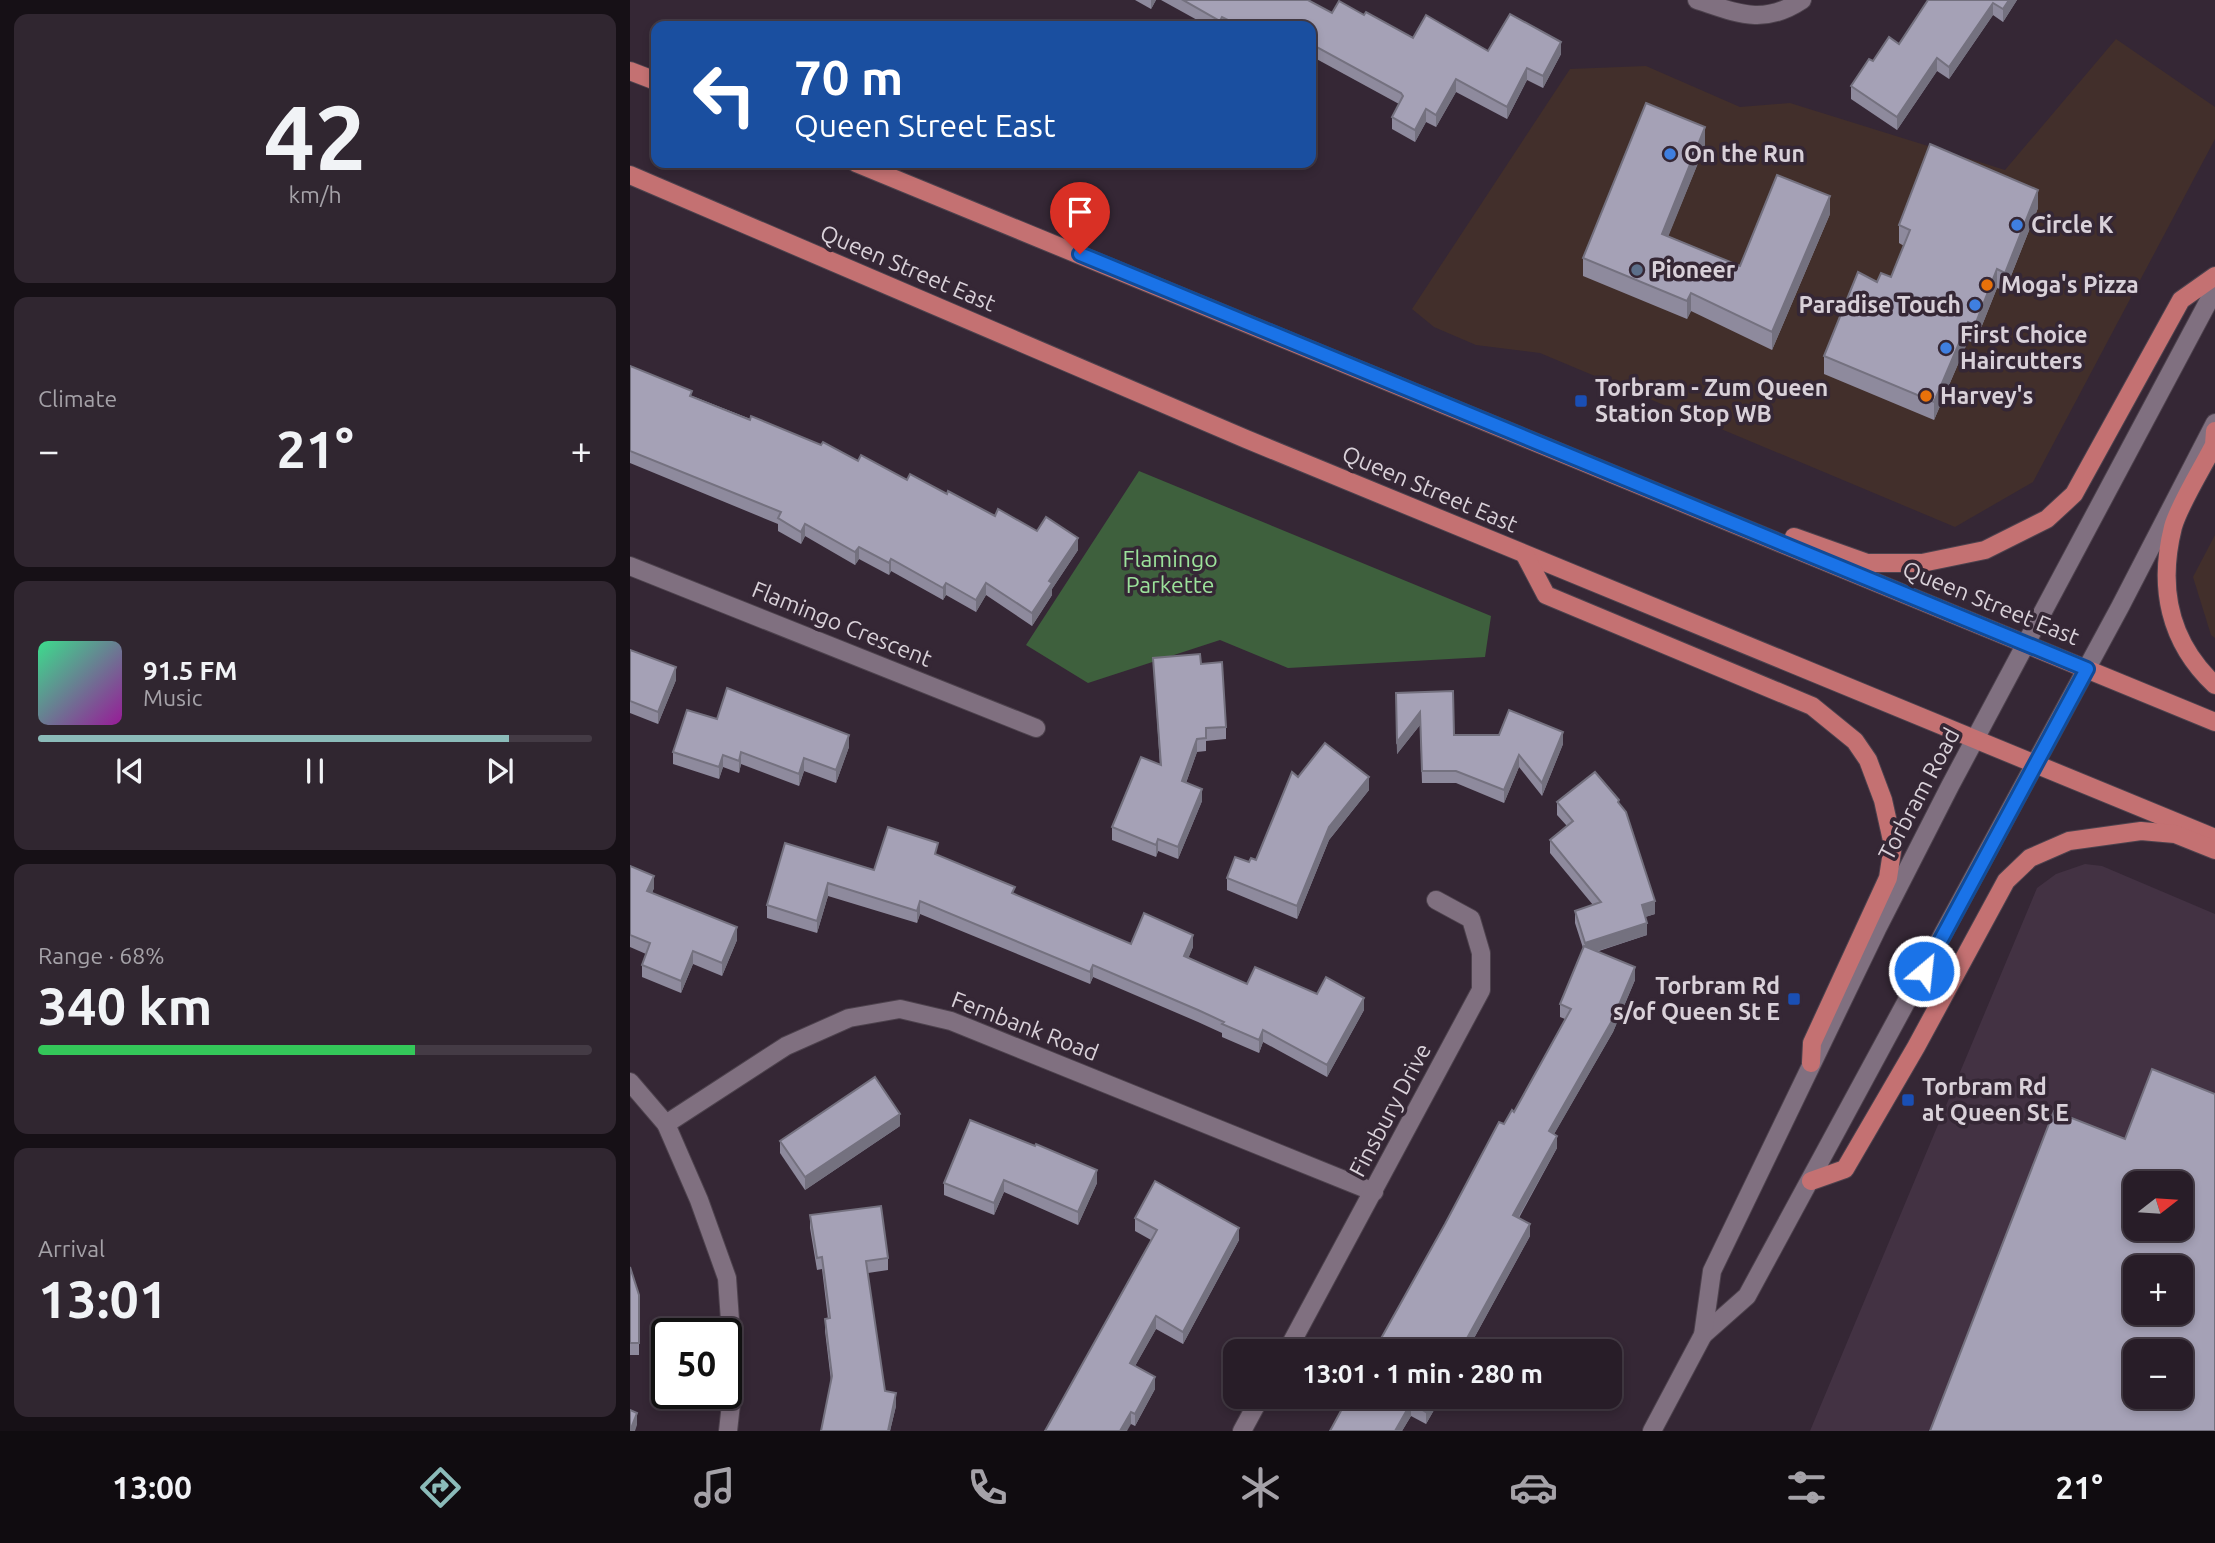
<!DOCTYPE html>
<html lang="en">
<head>
<meta charset="utf-8">
<style>
	:root { --surface:#281d28; --page:#302630; --text:#f1f3f6; --muted:#a5a2a8; --line:#443b45; --accent:#8bbbb9 }
	body { margin:0; font-family:Ubuntu,sans-serif; background:var(--page); color:var(--text); height:100vh; display:flex; flex-direction:column; font-size:26px; white-space:nowrap }
	* { box-sizing:border-box; margin:0 }
	p { font-size:23px; color:var(--muted) }
	.icon { flex:none; width:38px; height:38px; fill:none; stroke:currentColor; stroke-width:2; stroke-linecap:round; stroke-linejoin:round }
	.map { position:relative; flex:1; overflow:hidden }
	.details { display:flex; flex-direction:column; gap:14px; padding:14px; background:#161016; width:630px }
	.details>* { flex:none }
	.banner { position:absolute; left:21px; top:21px; width:665px; height:147px; border-radius:14px; box-shadow:0 4px 10px #0003,0 0 0 2px var(--line); background:#1a4fa0; color:#fff; overflow:hidden }
	.needle { width:46px; rotate:73deg }
	.tools { position:absolute; left:1493px; top:1171px; display:grid; gap:14px }
	.tools a { display:grid; place-items:center; width:70px; height:70px; border-radius:14px; background:var(--surface); box-shadow:0 4px 10px #0003,0 0 0 2px var(--line); font-size:35px }
	.speed { position:absolute; left:21px; top:1318px; display:flex; gap:14px; font-size:35px; font-weight:700; text-align:center }
	.speed>* { display:grid; place-content:center; width:91px; height:91px; border-radius:50%; background:var(--surface); box-shadow:0 4px 10px #0003,0 0 0 2px var(--line); line-height:1 }
	.speed .limit { border:4px solid #111; border-radius:10px; background:#fff; color:#111 }
	.pin { position:absolute; display:grid; place-items:center; width:60px; height:60px; color:#fff; margin:-72px -30px; border-radius:50% 50% 50% 0; rotate:-45deg; box-shadow:0 0 7px #0007 }
	.pin .icon { rotate:45deg }
	.me { position:absolute; width:77px; margin:-38px; rotate:28deg; stroke-linejoin:round; filter:drop-shadow(0 0 5px #0008) }
	.turn { display:flex; align-items:center; gap:24px; height:147px; padding:0 28px; font-size:32px }
	.turn .icon { width:91px; height:91px; stroke-width:2.5 }
	.turn b { display:block; font-size:49px; line-height:60px }
	.big { font-size:52px; font-weight:700; line-height:1.1 }
	.details .card { flex:1; display:flex; flex-direction:column; justify-content:center; gap:10px; min-width:0; padding:0 24px; border-radius:14px; background:var(--page) }
	.details .dial { align-items:center; gap:0 }
	.dial b { font-size:91px; line-height:1 }
	.song { display:flex; align-items:center; gap:21px }
	.cover { width:84px; height:84px; border-radius:10px; background:linear-gradient(135deg,hsl(150 70% 55%),hsl(300 70% 35%)) }
	.played { height:7px; border-radius:4px; background:linear-gradient(90deg,var(--accent) 85%,var(--line) 85%) }
	.keys { display:flex; justify-content:space-around; direction:ltr }
	.heat { display:flex; justify-content:space-between; align-items:center; font-size:38px; direction:ltr }
	.charge { height:10px; border-radius:5px; background:linear-gradient(90deg,#34c759 68%,var(--line) 0) }
	.trip { position:absolute; left:593px; top:1339px; width:399px; height:70px; border-radius:14px; background:var(--surface); box-shadow:0 4px 10px #0003,0 0 0 2px var(--line); font-weight:700; line-height:70px; text-align:center }
	.menu { display:flex; height:112px; justify-content:space-around; align-items:center; background:#100c10; color:var(--muted) }
	.menu .icon { width:49px; height:49px }
	.menu .selected { color:var(--accent) }
	.menu b { font-size:32px; color:var(--text) }
	main { display:flex; flex:1; min-height:0 }
	.map>svg:first-child { display:block }
	.commercial { fill:#422f2b }
	.built { fill:#433243; fill-rule:evenodd }
	.green { fill:#3e603d }
	.lines { fill:none; stroke-linecap:round; stroke-linejoin:round }
	.minor-casing { stroke:#4d424d; stroke-width:20 }
	.secondary-casing { stroke:#4d424d; stroke-width:20 }
	.primary-casing { stroke:#4d424d; stroke-width:20 }
	.minor { stroke:#807080; stroke-width:18 }
	.secondary { stroke:#807080; stroke-width:18 }
	.primary { stroke:#c47172; stroke-width:18 }
	.wall { fill:#8e8a9d }
	.shaded-wall { fill:#74717f }
	.building { fill:#a5a1b6; stroke:#74717f; stroke-width:2; fill-rule:evenodd }
	.route-casing { stroke:#114b97; stroke-width:18 }
	.route { stroke:#1a73e8; stroke-width:12 }
	.shop-dot { fill:#3f7fe0; stroke:#352735; stroke-width:2.5 }
	.service-dot { fill:#5c6f8a; stroke:#352735; stroke-width:2.5 }
	.food-dot { fill:#e8710a; stroke:#352735; stroke-width:2.5 }
	.transit-dot { fill:#1a4fb4; stroke:#352735; stroke-width:2.5 }
	.labels { text-anchor:middle; stroke-width:7; stroke-linejoin:round; paint-order:stroke }
	.poi-label { font-size:23px; font-weight:bold; fill:#d9d1d9; stroke:#352735; text-anchor:start }
	.street-label { font-size:23px; fill:#d9d1d9; stroke:#352735 }
	.park-label { font-size:23px; fill:#9ce29b; stroke:#352735 }
</style>
</head>
<body>
<main>
<section class="details">
<div class="card dial"><b>42</b><p>km/h</p></div>
<div class="card"><p>Climate</p>
<div class="heat"><a>−</a><b class="big">21°</b><a>+</a></div>
</div>
<div class="card">
<div class="song"><i class="cover"></i><div><b>91.5 FM</b><p>Music</p></div></div>
<div class="played"></div>
<div class="keys"><svg class="icon" aria-label="previous" viewBox="0 0 24 24"><path d="M18 5L8 12l10 7zM5 5v14"/></svg><svg class="icon" aria-label="pause" viewBox="0 0 24 24"><path d="M8 5v14M16 5v14"/></svg><svg class="icon" aria-label="next" viewBox="0 0 24 24"><path d="M6 5l10 7-10 7zM19 5v14"/></svg></div>
</div>
<div class="card"><p>Range · 68%</p><b class="big">340 km</b><div class="charge"></div></div>
<div class="card"><p>Arrival</p><b class="big">13:01</b></div>
</section>
<div class="map">
<svg width="1585" height="1431" viewBox="0 0 1585 1431">
	<rect width="100%" height="100%" fill="#352735"/>
	<!-- commercial -->
	<g class="commercial">
		<polygon points="1486,39 1585,107 1585,139 1403,482 1325,527 910,353 846,345 804,327 782,309 940,69 1016,66 1110,107 1160,103 1375,170"/>
		<polygon points="1585,535 1585,638 1581,635 1563,577"/>
	</g>
	<!-- built -->
	<path class="built" d="M1455,864L1472,866L1585,914V1431H1180L1407,888L1426,874ZM1505,1183H1550V1228H1505ZM1505,1267H1550V1312H1505ZM1505,1351H1550V1396H1505Z"/>
	<!-- green -->
	<polygon class="green" points="509,471 861,616 855,657 658,668 590,640 458,683 396,645"/>
	<g class="lines">
		<defs>
			<g id="minor">
				<path d="M1067,0C1107,13 1133,26 1172,0"/>
				<polyline points="0,566 406,728"/>
				<polyline points="0,1082 36,1124 69,1200 97,1278 104,1377 98,1431"/>
				<polyline points="36,1124 156,1046 219,1018 270,1009 321,1021 744,1192"/>
				<polyline points="657,1351 851,990 851,953 841,919 806,900"/>
				<polyline points="612,1431 631,1396"/>
			</g>
			<g id="secondary">
				<polyline points="1073,1335 1117,1296 1490,607 1585,423"/>
				<polyline points="1022,1431 1073,1335 1082,1271 1247,929 1320,786 1585,289"/>
			</g>
			<g id="primary">
				<polyline points="0,71 26,81"/>
				<polyline points="226,163 1585,722"/>
				<polyline points="0,175 616,439 1585,838"/>
				<path d="M1585,431L1584,445C1573,467 1549,505 1543,527C1528,587 1539,642 1585,685"/>
				<polyline points="1164,537 1237,563 1292,563 1355,550 1417,519 1444,494 1551,300 1585,276"/>
				<polyline points="895,555 916,595 1182,706 1225,741 1238,760 1253,800 1263,845 1258,878 1182,1043 1181,1063"/>
				<polyline points="1181,1181 1215,1169 1286,1047 1376,881 1400,858 1439,841 1511,831 1545,834 1585,850"/>
			</g>
		</defs>
		<!-- minor casing -->
		<use href="#minor" class="minor-casing"/>
		<!-- secondary casing -->
		<use href="#secondary" class="secondary-casing"/>
		<!-- primary casing -->
		<use href="#primary" class="primary-casing"/>
		<!-- minor -->
		<use href="#minor" class="minor"/>
		<!-- secondary -->
		<use href="#secondary" class="secondary"/>
		<!-- primary -->
		<use href="#primary" class="primary"/>
	</g>
	<!-- wall -->
	<g class="wall">
		<polygon points="505,0 526,0 521,9"/>
		<polygon points="531,0 678,0 702,13 734,15 783,38 858,51 931,54 913,88 897,80 877,119 826,92 806,127 796,122 785,142 762,129 762,117 769,104 681,56 681,26 578,26"/>
		<polygon points="1298,0 1387,0 1373,22 1363,15 1319,79 1307,71 1267,130 1221,99 1221,86 1243,61 1269,44"/>
		<polygon points="1075,146 1038,236 1110,266 1200,214 1142,350 1061,311 1057,319 953,276 953,258"/>
		<polygon points="1408,208 1375,291 1367,288 1345,343 1338,341 1304,420 1194,374 1194,356 1247,282 1261,277 1274,246 1269,243 1269,225"/>
		<polygon points="0,366 62,396 277,480 317,494 365,516 407,531 448,550 422,589 422,595 402,626 356,595 346,612 316,595 313,600 261,571 259,575 229,559 225,565 175,536 171,544 148,531 148,524 0,463"/>
		<polygon points="0,650 46,680 28,724 0,713"/>
		<polygon points="523,658 571,664 596,727 596,739 576,741 576,751 567,752 556,783 572,801 548,859 528,851 526,857 482,840 482,827 530,765"/>
		<polygon points="766,693 824,735 933,744 912,796 889,767 874,803 826,783 792,783 790,725 767,754"/>
		<polygon points="87,719 219,747 206,783 174,771 169,786 111,764 109,773 93,767 89,779 43,764 43,752"/>
		<polygon points="668,777 739,790 699,840 667,919 597,890 597,878 619,862 626,860"/>
		<polygon points="927,802 989,804 1025,914 1015,917 1017,935 966,952 1005,980 983,1032 924,1134 927,1148 889,1218 900,1236 837,1351 874,1124 884,1112 935,1019 930,1017 930,1004 953,948 945,923 945,911 963,905 920,853 920,840 937,826 927,815"/>
		<polygon points="155,843 244,870 308,855 385,894 501,944 563,947 558,958 617,984 687,994 734,1010 697,1077 633,1042 629,1053 592,1037 592,1033 568,1022 463,977 460,984 290,914 287,923 198,896 187,933 137,918 137,905"/>
		<polygon points="0,866 24,888 22,893 107,940 92,976 63,964 51,993 12,977 12,965 16,954 0,947"/>
		<polygon points="270,1126 175,1190 150,1153 150,1141"/>
		<polygon points="405,1146 467,1183 448,1225 374,1192 364,1215 314,1195 314,1183"/>
		<polygon points="180,1215 258,1258 258,1270 238,1273 255,1391 266,1406 260,1431 191,1431 201,1381 195,1331 195,1319 198,1319 192,1269 187,1270 180,1228"/>
		<polygon points="505,1218 609,1240 553,1344 526,1329 505,1366 525,1389 505,1426 501,1424 415,1431 521,1240 505,1231"/>
		<polygon points="0,1267 9,1295 9,1355 0,1355"/>
		<polygon points="719,1396 812,1396 796,1424 781,1416 772,1431 700,1431"/>
	</g>
	<!-- shaded-wall -->
	<g class="shaded-wall">
		<polygon points="521,0 526,0 521,9"/>
		<polygon points="1379,0 1387,0 1373,22 1373,9"/>
		<polygon points="1363,3 1363,15 1319,79 1319,67"/>
		<polygon points="931,42 931,54 913,88 913,76"/>
		<polygon points="1307,58 1307,71 1267,130 1267,117"/>
		<polygon points="897,68 897,80 877,119 877,107"/>
		<polygon points="826,79 826,92 806,127 806,115"/>
		<polygon points="796,109 796,122 785,142 785,130"/>
		<polygon points="1075,127 1075,146 1032,252 1032,234"/>
		<polygon points="1408,190 1408,208 1375,291 1375,273"/>
		<polygon points="1200,196 1200,214 1142,350 1142,332"/>
		<polygon points="1367,269 1367,288 1345,343 1345,325"/>
		<polygon points="1061,293 1061,311 1057,319 1057,301"/>
		<polygon points="1338,322 1338,341 1304,420 1304,402"/>
		<polygon points="175,524 175,536 171,544 171,532"/>
		<polygon points="448,538 448,550 422,589 422,595 402,626 402,613 419,581"/>
		<polygon points="229,547 229,559 225,565 225,552"/>
		<polygon points="261,559 261,571 259,575 259,563"/>
		<polygon points="316,583 316,595 313,600 313,588"/>
		<polygon points="356,583 356,595 346,612 346,600"/>
		<polygon points="46,667 46,680 28,724 28,712"/>
		<polygon points="790,712 790,725 767,754 767,742"/>
		<polygon points="933,732 933,744 912,796 912,783"/>
		<polygon points="219,735 219,747 206,783 206,770"/>
		<polygon points="567,739 567,752 552,794 552,781"/>
		<polygon points="111,752 111,764 109,773 109,761"/>
		<polygon points="93,755 93,767 89,779 89,767"/>
		<polygon points="889,755 889,767 874,803 874,790"/>
		<polygon points="174,758 174,771 169,786 169,774"/>
		<polygon points="739,777 739,790 699,840 667,919 667,906 699,827"/>
		<polygon points="572,789 572,801 548,859 548,847"/>
		<polygon points="528,839 528,851 526,857 526,845"/>
		<polygon points="24,876 24,888 17,904 17,891"/>
		<polygon points="198,883 198,896 187,933 187,921"/>
		<polygon points="290,901 290,914 287,923 287,911"/>
		<polygon points="1025,901 1025,914 1012,918 1012,905"/>
		<polygon points="1017,923 1017,935 955,955 955,943"/>
		<polygon points="107,927 107,940 92,976 92,963"/>
		<polygon points="563,935 563,947 554,969 554,956"/>
		<polygon points="63,951 63,964 51,993 51,981"/>
		<polygon points="463,965 463,977 460,984 460,972"/>
		<polygon points="1005,967 1005,980 983,1032 919,1143 919,1131"/>
		<polygon points="734,998 734,1010 697,1077 697,1065"/>
		<polygon points="633,1030 633,1042 629,1053 629,1040"/>
		<polygon points="270,1114 270,1126 175,1190 175,1177"/>
		<polygon points="927,1136 927,1148 883,1227 883,1215"/>
		<polygon points="467,1170 467,1183 448,1225 448,1212"/>
		<polygon points="374,1180 374,1192 364,1215 364,1203"/>
		<polygon points="900,1224 900,1236 837,1351 830,1351"/>
		<polygon points="609,1228 609,1240 553,1344 553,1332"/>
		<polygon points="526,1316 526,1329 500,1375 500,1363"/>
		<polygon points="525,1377 525,1389 505,1426 505,1414"/>
		<polygon points="266,1393 266,1406 260,1431 258,1431"/>
		<polygon points="805,1396 812,1396 796,1424 796,1412"/>
		<polygon points="781,1403 781,1416 772,1431 765,1431"/>
		<polygon points="501,1412 501,1424 497,1431 490,1431"/>
		<polygon points="7,1413 7,1425 5,1431 0,1431"/>
	</g>
	<!-- building -->
	<g class="building">
		<polygon points="553,0 678,0 702,13 709,1 734,15 736,12 783,38 796,15 858,51 880,14 931,42 913,76 897,68 877,107 826,79 806,115 796,109 785,130 762,117 773,96 771,93 681,44 681,26 610,26 592,17 590,21"/>
		<polygon points="1298,0 1379,0 1373,9 1363,3 1319,67 1307,58 1267,117 1221,86 1239,59 1243,61 1259,37 1269,44"/>
		<polygon points="1016,103 1075,127 1032,234 1110,266 1147,175 1200,196 1142,332 1061,293 1057,301 953,258"/>
		<polygon points="1300,144 1408,190 1375,273 1367,269 1345,325 1338,322 1304,402 1194,356 1228,272 1247,282 1251,273 1261,277 1280,230 1269,225"/>
		<polygon points="0,366 62,391 60,396 120,420 121,416 191,445 193,442 228,461 231,455 277,480 280,474 317,494 318,491 365,516 368,509 407,531 416,517 448,538 419,581 422,583 402,613 356,583 346,600 316,583 313,588 261,559 259,563 229,547 225,552 175,524 171,532 148,518 151,512 0,451"/>
		<polygon points="0,650 46,667 28,712 0,701"/>
		<polygon points="570,654 571,664 592,662 596,727 576,728 576,738 567,739 552,781 572,789 548,847 528,839 526,845 482,827 511,757 531,765 523,658"/>
		<polygon points="97,688 219,735 206,770 174,758 169,774 111,752 109,761 93,755 89,767 43,752 57,710 87,719"/>
		<polygon points="823,691 824,735 869,735 879,710 933,732 912,783 889,755 874,790 826,771 792,771 790,712 767,742 766,693"/>
		<polygon points="695,743 739,777 699,827 667,906 597,878 605,857 619,862 621,858 626,860 662,772 668,777"/>
		<polygon points="965,772 989,800 988,802 996,812 1025,901 1012,905 1017,923 955,943 945,911 971,902 920,840 943,821 927,802"/>
		<polygon points="258,827 308,843 305,854 385,887 382,893 501,944 514,913 563,935 554,956 617,984 625,967 687,994 696,977 734,998 697,1065 633,1030 629,1040 592,1024 594,1022 568,1010 463,965 460,972 290,901 287,911 198,883 187,921 137,905 155,843 244,870"/>
		<polygon points="0,866 24,876 17,891 107,927 92,963 63,951 51,981 12,965 20,943 0,935"/>
		<polygon points="954,946 1005,967 983,1019 919,1131 927,1136 883,1215 900,1224 830,1351 744,1351 815,1224 869,1122 874,1124 882,1110 884,1112 941,1009 930,1004"/>
		<path d="M1522,1069L1585,1094V1431H1300L1424,1111L1495,1139ZM1505,1183H1550V1228H1505ZM1505,1267H1550V1312H1505ZM1505,1351H1550V1396H1505Z"/>
		<polygon points="245,1077 270,1114 175,1177 150,1141"/>
		<polygon points="340,1120 405,1146 406,1144 467,1170 448,1212 374,1180 364,1203 314,1183"/>
		<polygon points="525,1181 609,1228 553,1332 526,1316 500,1363 525,1377 505,1414 501,1412 490,1431 415,1431 527,1230 505,1218"/>
		<polygon points="251,1206 258,1258 236,1261 255,1391 266,1393 258,1431 191,1431 202,1376 195,1319 200,1318 192,1257 187,1258 180,1215"/>
		<polygon points="0,1267 9,1295 9,1343 0,1343"/>
		<polygon points="719,1396 805,1396 796,1412 781,1403 765,1431 700,1431"/>
		<polygon points="0,1410 7,1413 0,1431"/>
	</g>
	<g class="lines">
		<defs>
			<polyline id="route" points="450,254 1457,669 1294,971"/>
		</defs>
		<!-- route casing -->
		<use href="#route" class="route-casing"/>
		<!-- route -->
		<use href="#route" class="route"/>
	</g>
	<!-- markers -->
	<g class="shop-dot">
		<circle cx="1040" cy="154" r="7"/>
		<circle cx="1387" cy="225" r="7"/>
		<circle cx="1345" cy="305" r="7"/>
		<circle cx="1316" cy="348" r="7"/>
	</g>
	<circle class="service-dot" cx="1007" cy="270" r="7"/>
	<g class="food-dot">
		<circle cx="1357" cy="285" r="7"/>
		<circle cx="1296" cy="396" r="7"/>
	</g>
	<g class="transit-dot">
		<rect x="944" y="394" width="14" height="14" rx="3.5"/>
		<rect x="1157" y="992" width="14" height="14" rx="3.5"/>
		<rect x="1271" y="1093" width="14" height="14" rx="3.5"/>
	</g>
	<g class="labels">
		<!-- poi labels -->
		<g class="poi-label">
			<text x="1054" y="162">On the Run</text>
			<text x="1401" y="233">Circle K</text>
			<text x="1021" y="278">Pioneer</text>
			<text x="1371" y="293">Moga's Pizza</text>
			<text x="1331" y="313" text-anchor="end">Paradise Touch</text>
			<text x="1330" y="343">First Choice<tspan x="1330" dy="26">Haircutters</tspan></text>
			<text x="965" y="396">Torbram - Zum Queen<tspan x="965" dy="26">Station Stop WB</tspan></text>
			<text x="1310" y="404">Harvey's</text>
			<text x="1150" y="994" text-anchor="end">Torbram Rd<tspan x="1150" dy="26">s/of Queen St E</tspan></text>
			<text x="1292" y="1095">Torbram Rd<tspan x="1292" dy="26">at Queen St E</tspan></text>
		</g>
		<!-- street labels -->
		<g class="street-label">
			<text transform="translate(278 268) rotate(23)" y="8">Queen Street East</text>
			<text transform="translate(800 489) rotate(23)" y="8">Queen Street East</text>
			<text transform="translate(1361 603) rotate(22)" y="8">Queen Street East</text>
			<text transform="translate(212 624) rotate(22)" y="8">Flamingo Crescent</text>
			<text transform="translate(1289 794) rotate(-62)" y="8">Torbram Road</text>
			<text transform="translate(395 1026) rotate(21)" y="8">Fernbank Road</text>
			<text transform="translate(760 1110) rotate(-62)" y="8">Finsbury Drive</text>
		</g>
		<!-- park labels -->
		<g class="park-label">
			<text x="540" y="567">Flamingo<tspan x="540" dy="26">Parkette</tspan></text>
		</g>
	</g>
</svg>
<div class="tools">
<a><svg class="needle" viewBox="-14 -14 28 28"><path d="M0-13l5 13h-10z" fill="#e53935"/><path d="M0 13l5-13h-10z" fill="#a5a2a8"/></svg></a>
<a>+</a>
<a>−</a>
</div>
<div class="speed"><div class="limit">50</div></div>
<div class="pin" style="left:450px;top:254px;background:#d93025"><svg class="icon" aria-label="arrive" viewBox="0 0 24 24"><path d="M6 21V4h12l-3 4 3 4H6"/></svg></div>
<svg class="me" style="left:1294px;top:971px" viewBox="-20 -20 40 40"><circle r="17" fill="#1a73e8" stroke="#fff" stroke-width="3"/><path d="M0-11L8 9 0 5-8 9z" fill="#fff"/></svg>
<div class="trip">13:01 · 1 min · 280 m</div>
<div class="banner">
<div class="turn"><svg class="icon" aria-label="left" viewBox="0 0 24 24"><path d="M17 20v-9H6M10 6l-5 5 5 5"/></svg><div><b>70 m</b>Queen Street East</div></div>
</div>
</div>
</main>
<nav class="menu">
<b>13:00</b>
<svg class="icon selected" aria-label="directions" viewBox="0 0 24 24"><path d="M12 3l9 9-9 9-9-9zM9 14v-3h6M13 9l2 2-2 2"/></svg>
<svg class="icon" aria-label="music" viewBox="0 0 24 24"><path d="M9 18V5l10-2v13"/><circle cx="6" cy="18" r="3"/><circle cx="16" cy="16" r="3"/></svg>
<svg class="icon" aria-label="phone" viewBox="0 0 24 24"><path d="M5 4h4l2 5-3 2q2 4 5 5l2-3 5 2v4C11 20 4 13 5 4z"/></svg>
<svg class="icon" aria-label="climate" viewBox="0 0 24 24"><path d="M12 3v18M4 7l16 10M4 17L20 7"/></svg>
<svg class="icon" aria-label="car" viewBox="0 0 24 24"><path d="M5 17H2v-5l4-1 3-4h7l3 4 3 1v5h-3M9 17h6M6 11h13"/><circle cx="7" cy="17" r="2"/><circle cx="17" cy="17" r="2"/></svg>
<svg class="icon" aria-label="filters" viewBox="0 0 24 24"><path d="M4 7h16M4 17h16"/><circle cx="9" cy="7" r="2"/><circle cx="15" cy="17" r="2"/></svg>
<b>21°</b>
</nav>
</body>
</html>
